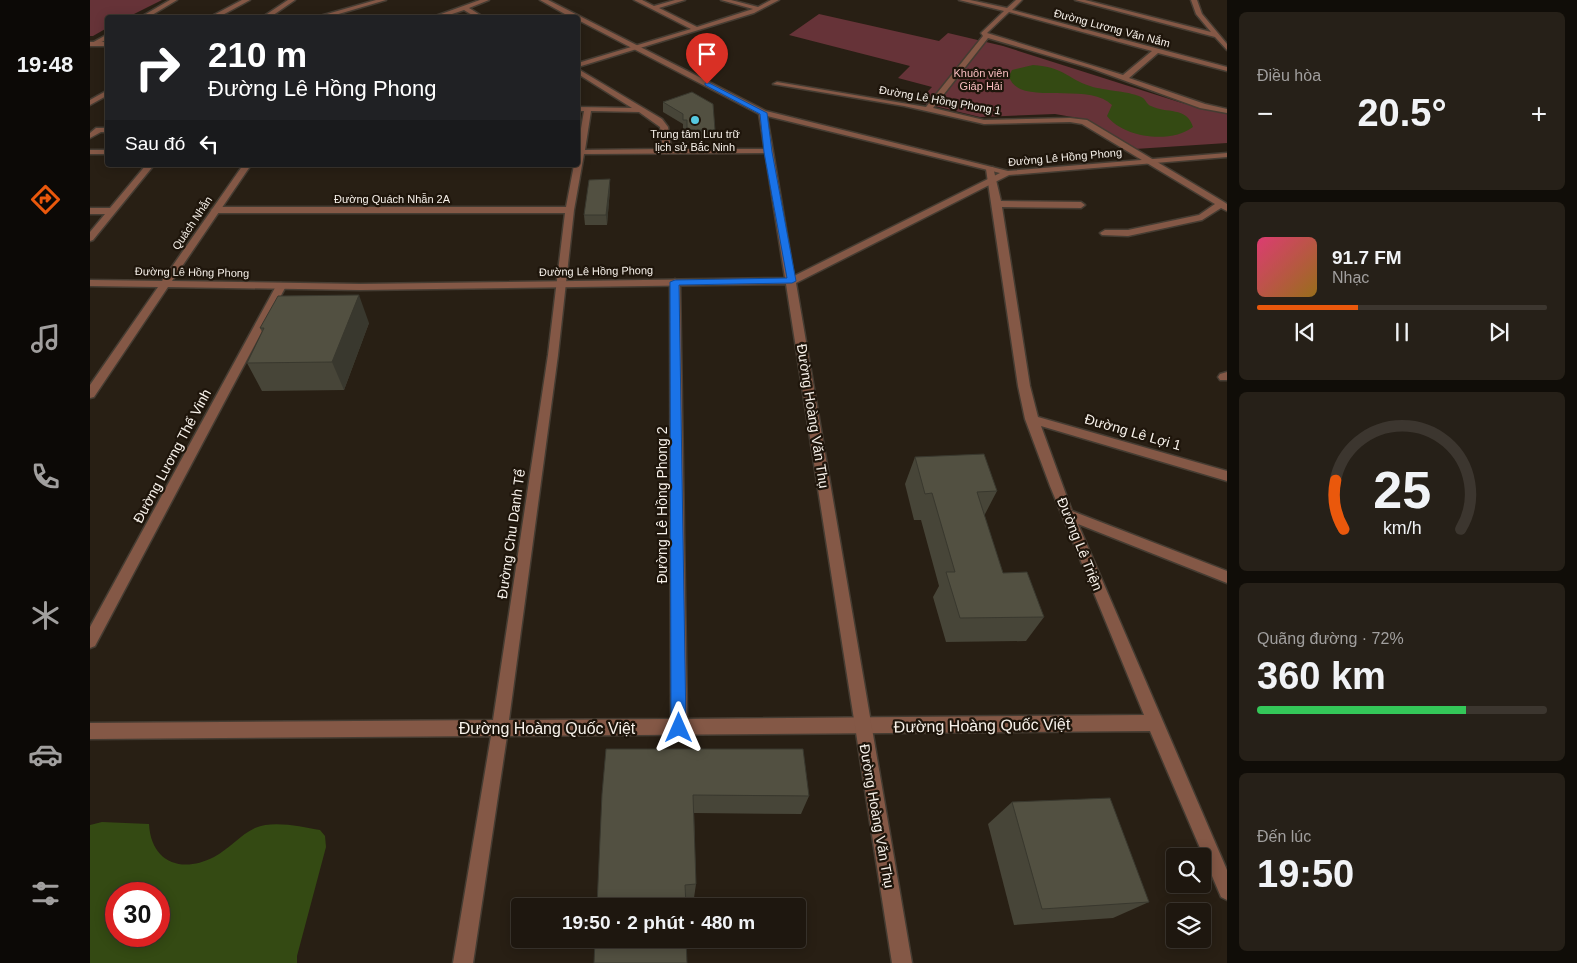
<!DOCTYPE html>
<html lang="vi">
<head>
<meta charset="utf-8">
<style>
	:root { --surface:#1e170f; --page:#262018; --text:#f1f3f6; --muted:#a19f9e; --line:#3c362f; --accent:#ea580c }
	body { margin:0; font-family:Arial,sans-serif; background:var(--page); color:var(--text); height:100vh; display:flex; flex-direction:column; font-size:19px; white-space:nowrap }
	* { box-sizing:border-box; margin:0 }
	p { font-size:16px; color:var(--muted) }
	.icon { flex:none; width:28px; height:28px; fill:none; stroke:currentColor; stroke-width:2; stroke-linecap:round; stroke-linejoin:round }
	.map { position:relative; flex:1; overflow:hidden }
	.sheet { display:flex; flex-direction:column; gap:12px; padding:12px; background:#100d08; width:350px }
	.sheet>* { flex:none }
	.banner { position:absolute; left:15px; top:15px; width:475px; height:152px; border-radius:5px; box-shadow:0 2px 12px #0003,0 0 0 1px var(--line); background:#202124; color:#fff; overflow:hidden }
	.tools { position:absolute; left:1076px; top:848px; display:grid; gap:10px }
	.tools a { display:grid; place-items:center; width:45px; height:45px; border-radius:5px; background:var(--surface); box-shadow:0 2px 12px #0003,0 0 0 1px var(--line); font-size:25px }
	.speed { position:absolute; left:15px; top:882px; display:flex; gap:10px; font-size:25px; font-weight:700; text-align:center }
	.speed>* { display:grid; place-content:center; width:65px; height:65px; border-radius:50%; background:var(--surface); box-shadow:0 2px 12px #0003,0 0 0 1px var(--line); line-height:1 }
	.speed .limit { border:8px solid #d22; background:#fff; color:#111 }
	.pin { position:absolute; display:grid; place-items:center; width:42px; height:42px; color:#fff; margin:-51px -21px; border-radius:50% 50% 50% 0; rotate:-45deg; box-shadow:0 0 5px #0007 }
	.pin .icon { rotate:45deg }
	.me { position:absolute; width:55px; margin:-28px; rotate:0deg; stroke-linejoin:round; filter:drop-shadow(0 0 4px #0008) }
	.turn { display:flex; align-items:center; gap:18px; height:105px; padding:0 20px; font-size:22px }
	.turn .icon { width:65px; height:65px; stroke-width:2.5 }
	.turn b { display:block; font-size:35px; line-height:42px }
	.then { display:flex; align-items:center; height:48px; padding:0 20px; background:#0003; gap:10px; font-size:19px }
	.big { font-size:38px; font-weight:700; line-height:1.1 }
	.sheet .widget { flex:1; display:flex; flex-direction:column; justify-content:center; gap:8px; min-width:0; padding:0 18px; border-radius:8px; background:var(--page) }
	.sheet .dial { align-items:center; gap:0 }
	.dial svg { height:130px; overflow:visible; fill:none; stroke:var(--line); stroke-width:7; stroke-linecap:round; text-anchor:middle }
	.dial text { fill:var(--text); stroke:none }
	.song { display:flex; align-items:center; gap:15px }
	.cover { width:60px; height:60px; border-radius:8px; background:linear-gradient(135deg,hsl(340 70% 55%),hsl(40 70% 35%)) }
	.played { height:5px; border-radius:2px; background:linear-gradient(90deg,var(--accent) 35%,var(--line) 35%) }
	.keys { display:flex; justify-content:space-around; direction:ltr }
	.heat { display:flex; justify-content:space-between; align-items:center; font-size:28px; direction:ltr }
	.charge { height:8px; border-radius:4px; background:linear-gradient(90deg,#34c759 72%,var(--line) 0) }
	.trip { position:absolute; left:421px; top:898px; width:295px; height:50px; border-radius:5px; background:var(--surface); box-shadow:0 2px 12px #0003,0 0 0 1px var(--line); font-weight:700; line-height:50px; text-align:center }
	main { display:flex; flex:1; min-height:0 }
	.tabs { display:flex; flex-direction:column; width:90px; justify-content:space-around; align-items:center; background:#0c0906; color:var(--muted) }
	.tabs .icon { width:35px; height:35px }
	.tabs .selected { color:var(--accent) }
	.tabs b { font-size:22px; color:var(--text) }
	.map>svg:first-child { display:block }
	.green { fill:#663338 }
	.water { fill:#344a13; fill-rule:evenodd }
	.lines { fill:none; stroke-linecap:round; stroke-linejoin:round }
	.minor-casing { stroke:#453c32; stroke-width:3 }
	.tertiary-casing { stroke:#453c32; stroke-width:3 }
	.minor { fill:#845846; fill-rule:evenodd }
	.tertiary { fill:#845846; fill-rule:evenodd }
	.wall { fill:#474538 }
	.shaded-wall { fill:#39382e }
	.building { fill:#525041; stroke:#39382e }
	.route { fill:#1a73e8; stroke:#114b97 }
	.poi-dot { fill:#56c9e1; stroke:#1e150b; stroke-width:2 }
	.labels { text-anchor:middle; stroke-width:4.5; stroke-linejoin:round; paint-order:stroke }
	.far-street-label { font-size:11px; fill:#f7f1ea; stroke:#1e150b }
	.far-park-label { font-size:11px; fill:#f9bec0; stroke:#1e150b }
	.far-poi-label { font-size:11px; fill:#f7f1ea; stroke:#1e150b }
	.street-label { font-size:14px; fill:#f7f1ea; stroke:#1e150b }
	.near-street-label { font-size:16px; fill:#f7f1ea; stroke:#1e150b }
</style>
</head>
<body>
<main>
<nav class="tabs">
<b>19:48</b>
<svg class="icon selected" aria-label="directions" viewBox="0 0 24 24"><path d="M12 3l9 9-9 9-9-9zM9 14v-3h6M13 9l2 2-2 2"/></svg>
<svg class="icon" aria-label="music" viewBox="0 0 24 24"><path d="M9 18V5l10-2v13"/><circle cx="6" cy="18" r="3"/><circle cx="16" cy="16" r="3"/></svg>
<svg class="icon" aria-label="phone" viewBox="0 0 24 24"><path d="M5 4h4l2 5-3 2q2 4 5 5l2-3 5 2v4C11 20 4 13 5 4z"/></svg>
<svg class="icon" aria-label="climate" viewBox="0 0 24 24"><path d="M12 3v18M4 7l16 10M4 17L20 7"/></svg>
<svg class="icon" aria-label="car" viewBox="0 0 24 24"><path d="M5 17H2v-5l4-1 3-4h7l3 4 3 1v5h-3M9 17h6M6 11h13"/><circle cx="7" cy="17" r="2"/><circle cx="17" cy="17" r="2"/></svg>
<svg class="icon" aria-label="filters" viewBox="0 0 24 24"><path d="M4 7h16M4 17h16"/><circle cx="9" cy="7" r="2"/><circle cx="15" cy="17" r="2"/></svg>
</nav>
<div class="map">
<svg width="1137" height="963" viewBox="0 0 1137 963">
	<rect width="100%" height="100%" fill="#281f14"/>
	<!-- green -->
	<g class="green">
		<polygon points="0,0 72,0 38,17 18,18 17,28 3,36 0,36"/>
		<polygon points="729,14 849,41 858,33 913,46 1092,103 1137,112 1137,143 1045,149 1008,126 988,118 965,114 890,117 828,102 842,87 808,78 820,66 699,35"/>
	</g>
	<!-- water -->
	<g class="water">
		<path d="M943,65C974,67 976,78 1000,86C1014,91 1042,91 1053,98C1056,100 1057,105 1061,106C1076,114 1097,106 1103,127C1081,144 1034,138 1017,116L1022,105C998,80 927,108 919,76L922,70Z"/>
		<path d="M12,822L59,824C61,862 91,874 124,857C139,849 150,835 165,828C184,820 211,827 230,830L235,836L236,847L207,956V963H0V825ZM26,894H69V936H26Z"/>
	</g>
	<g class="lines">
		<defs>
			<g id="minor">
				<polygon points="80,0 87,0 57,18 49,18"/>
				<polygon points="152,0 160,0 127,18 118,18"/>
				<polygon points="198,0 205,0 179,18 171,18"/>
				<polygon points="390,0 399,0 379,8 395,18 387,18 374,10 350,18 340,18"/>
				<polygon points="544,0 552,0 564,6 585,0 595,0 569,8 607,27 663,9 631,0 641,0 668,7 681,0 689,0 664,13 488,67 488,63 601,29"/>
				<path d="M869,0H880L917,8L926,0H932L922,10L1137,67V71L1068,53L1039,78L1115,104L1137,109V113L1110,108L1000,68L898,38L843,108L894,120L980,118L997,120L1134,202L1137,204V211L1131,208L1112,220L1038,236L1012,235L1010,233L1015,230H1038L1109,215L1125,204L992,124L980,122L894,124L814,106L683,84L687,82L836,107L893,36L891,33L914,11ZM919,12L1062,51L1033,75L897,33Z"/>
				<polygon points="985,0 995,0 1121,32 1106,14 1101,0 1107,0 1112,14 1137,44 1137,50 1125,37"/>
				<polygon points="18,34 18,39 5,45 0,44"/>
				<path d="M488,69L572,119L578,127L581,149H678L682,151L678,153L494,154L484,210L468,355L419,720L581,719L580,282L585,279L590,282L597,719L1054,715L960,486L935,419L928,386L896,169L903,167L911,201L991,202L995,205L991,208L912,207L940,386L948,417L1137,471V481L951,426L982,511L1137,571V583L988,524L1137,870V900L1131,897L1060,731L417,736L383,963H363L401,736L0,739V723L403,720L458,355L475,213H125L121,210L125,207H476L484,165H488V146L494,111H488V107L542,108L488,74ZM501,111L549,112L570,127L573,149L495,150Z"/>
				<polygon points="18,90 18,95 0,105 0,100"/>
				<polygon points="6,128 18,128 18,132 11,132 0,138 0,133"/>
				<rect x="0" y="150" width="18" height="4"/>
				<polygon points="56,165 64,165 3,240 0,241 0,232 15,214 0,214 0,208 20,208"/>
				<polygon points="191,283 196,286 5,646 0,648 0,627 186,286"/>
				<polygon points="1137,372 1137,380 1130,380 1128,377 1130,374"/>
			</g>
			<g id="tertiary">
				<polygon points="286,0 296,0 235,18 223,18"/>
				<path d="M450,0H458L676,111L918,171L1137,153V157L919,175L706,283L822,963H802L696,284L270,290L78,287L4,397L0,398V385L68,287L0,286V280L72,281L153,165H161L82,281L270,284L695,278L669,114L488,20V18H482ZM677,116L910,173L704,276Z"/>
				<rect x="0" y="42" width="18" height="4"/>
			</g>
		</defs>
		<!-- minor casing -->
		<use href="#minor" class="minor-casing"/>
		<!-- tertiary casing -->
		<use href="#tertiary" class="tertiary-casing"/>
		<!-- minor -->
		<use href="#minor" class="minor"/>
		<!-- tertiary -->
		<use href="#tertiary" class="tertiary"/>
	</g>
	<!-- wall -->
	<g class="wall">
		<polygon points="573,102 625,130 624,140 597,140 597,129 593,129 593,124 573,112"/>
		<polygon points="520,179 520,189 517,225 495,225 494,215"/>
		<polygon points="279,323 254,390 172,391 157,363 172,332 170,328"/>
		<polygon points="825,457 907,491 894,516 913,573 954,617 936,641 856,642 843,597 849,586 831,520 824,520 815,484"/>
		<polygon points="512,794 719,796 711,814 604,813 606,884 604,898 596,899"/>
		<polygon points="922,802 1059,902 1023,918 924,925 898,824"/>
	</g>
	<!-- shaded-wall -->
	<g class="shaded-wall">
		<polygon points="520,179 520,189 517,225 516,215"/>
		<polygon points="269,295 279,323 254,390 242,362"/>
	</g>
	<!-- building -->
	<g class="building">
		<polygon points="602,92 623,104 625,130 597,130 597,120 593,120 593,114 573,102"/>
		<polygon points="520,179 516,215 494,215 499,180"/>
		<polygon points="269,295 242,362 157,363 174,328 170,328 188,296"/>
		<polygon points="894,454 907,491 887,492 913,573 937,572 954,617 870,618 856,572 865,572 842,493 835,494 825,457"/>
		<polygon points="516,749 713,749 719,796 603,795 606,884 595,885 596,906 507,906 512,794"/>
		<polygon points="1020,798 1059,902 952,909 922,802"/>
		<polygon points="505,939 596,939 597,963 504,963"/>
	</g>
	<!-- route -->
	<polygon class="route" points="615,83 619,83 677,113 682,152 706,281 702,283 589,285 596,728 594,732 589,735 584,732 581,728 580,282 585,280 697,278 674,152 670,114 615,85"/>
	<!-- markers -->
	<circle class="poi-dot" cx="605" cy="120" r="5"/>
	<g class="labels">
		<!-- far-street labels -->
		<g class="far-street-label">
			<text transform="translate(1022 28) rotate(15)" y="4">Đường Lương Văn Nắm</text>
			<text transform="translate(850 100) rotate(10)" y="4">Đường Lê Hồng Phong 1</text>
			<text transform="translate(975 157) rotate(-5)" y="4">Đường Lê Hồng Phong</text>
			<text x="302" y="203">Đường Quách Nhẫn 2A</text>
			<text transform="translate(102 223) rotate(-56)" y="4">Quách Nhẫn</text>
			<text transform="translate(506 271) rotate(-1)" y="4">Đường Lê Hồng Phong</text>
			<text transform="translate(102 272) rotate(1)" y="4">Đường Lê Hồng Phong</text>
		</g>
		<!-- far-park labels -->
		<g class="far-park-label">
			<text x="891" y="77">Khuôn viên<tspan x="891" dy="13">Giáp Hải</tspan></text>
		</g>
		<!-- far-poi labels -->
		<g class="far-poi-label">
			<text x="605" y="138">Trung tâm Lưu trữ<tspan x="605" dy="13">lịch sử Bắc Ninh</tspan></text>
		</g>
		<!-- street labels -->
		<g class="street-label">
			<text transform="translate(723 416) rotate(81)" y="5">Đường Hoàng Văn Thụ</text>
			<text transform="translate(1043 432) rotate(16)" y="5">Đường Lê Lợi 1</text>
			<text transform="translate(82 456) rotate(-62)" y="5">Đường Lương Thế Vinh</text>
			<text transform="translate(572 505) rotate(-90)" y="5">Đường Lê Hồng Phong 2</text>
			<text transform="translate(421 534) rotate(-82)" y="5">Đường Chu Danh Tể</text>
			<text transform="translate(990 544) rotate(68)" y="5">Đường Lê Triện</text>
			<text transform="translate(787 816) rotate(80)" y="5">Đường Hoàng Văn Thụ</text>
		</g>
		<!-- near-street labels -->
		<g class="near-street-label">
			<text transform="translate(892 725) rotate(-1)" y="6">Đường Hoàng Quốc Việt</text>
			<text x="457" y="734">Đường Hoàng Quốc Việt</text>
		</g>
	</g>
</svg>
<div class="tools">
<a><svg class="icon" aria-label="search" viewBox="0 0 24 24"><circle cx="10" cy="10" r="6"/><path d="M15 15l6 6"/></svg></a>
<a><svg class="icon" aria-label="layers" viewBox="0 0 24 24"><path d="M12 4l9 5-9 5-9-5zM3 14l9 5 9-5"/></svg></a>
</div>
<div class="speed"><div class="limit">30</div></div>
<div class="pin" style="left:617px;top:84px;background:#d93025"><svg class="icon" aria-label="arrive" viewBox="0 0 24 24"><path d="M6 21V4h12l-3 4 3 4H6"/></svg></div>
<svg class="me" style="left:589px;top:728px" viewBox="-20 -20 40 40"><path d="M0-17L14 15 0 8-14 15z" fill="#1a73e8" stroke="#fff" stroke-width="4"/></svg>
<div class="trip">19:50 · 2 phút · 480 m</div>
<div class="banner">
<div class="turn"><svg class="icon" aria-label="right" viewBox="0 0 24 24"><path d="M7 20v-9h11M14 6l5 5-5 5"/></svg><div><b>210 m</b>Đường Lê Hồng Phong</div></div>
<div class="then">Sau đó<svg class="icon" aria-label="left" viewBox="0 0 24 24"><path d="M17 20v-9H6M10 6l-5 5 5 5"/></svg></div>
</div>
</div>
<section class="sheet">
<div class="widget"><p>Điều hòa</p>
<div class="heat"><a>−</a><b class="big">20.5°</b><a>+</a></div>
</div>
<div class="widget">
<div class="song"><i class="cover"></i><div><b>91.7 FM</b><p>Nhạc</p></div></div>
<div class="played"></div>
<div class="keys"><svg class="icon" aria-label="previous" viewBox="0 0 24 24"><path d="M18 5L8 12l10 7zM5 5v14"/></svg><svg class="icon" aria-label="pause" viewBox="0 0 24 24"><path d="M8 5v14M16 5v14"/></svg><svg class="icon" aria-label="next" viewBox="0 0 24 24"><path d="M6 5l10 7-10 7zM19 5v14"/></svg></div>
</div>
<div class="widget dial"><svg viewBox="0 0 100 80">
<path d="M14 69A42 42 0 1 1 86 69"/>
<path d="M14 69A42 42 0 0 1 9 39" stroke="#ea580c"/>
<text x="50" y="56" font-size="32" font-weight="700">25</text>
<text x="50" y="72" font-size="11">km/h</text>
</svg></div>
<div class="widget"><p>Quãng đường · 72%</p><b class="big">360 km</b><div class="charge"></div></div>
<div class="widget"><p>Đến lúc</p><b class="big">19:50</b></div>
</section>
</main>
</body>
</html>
